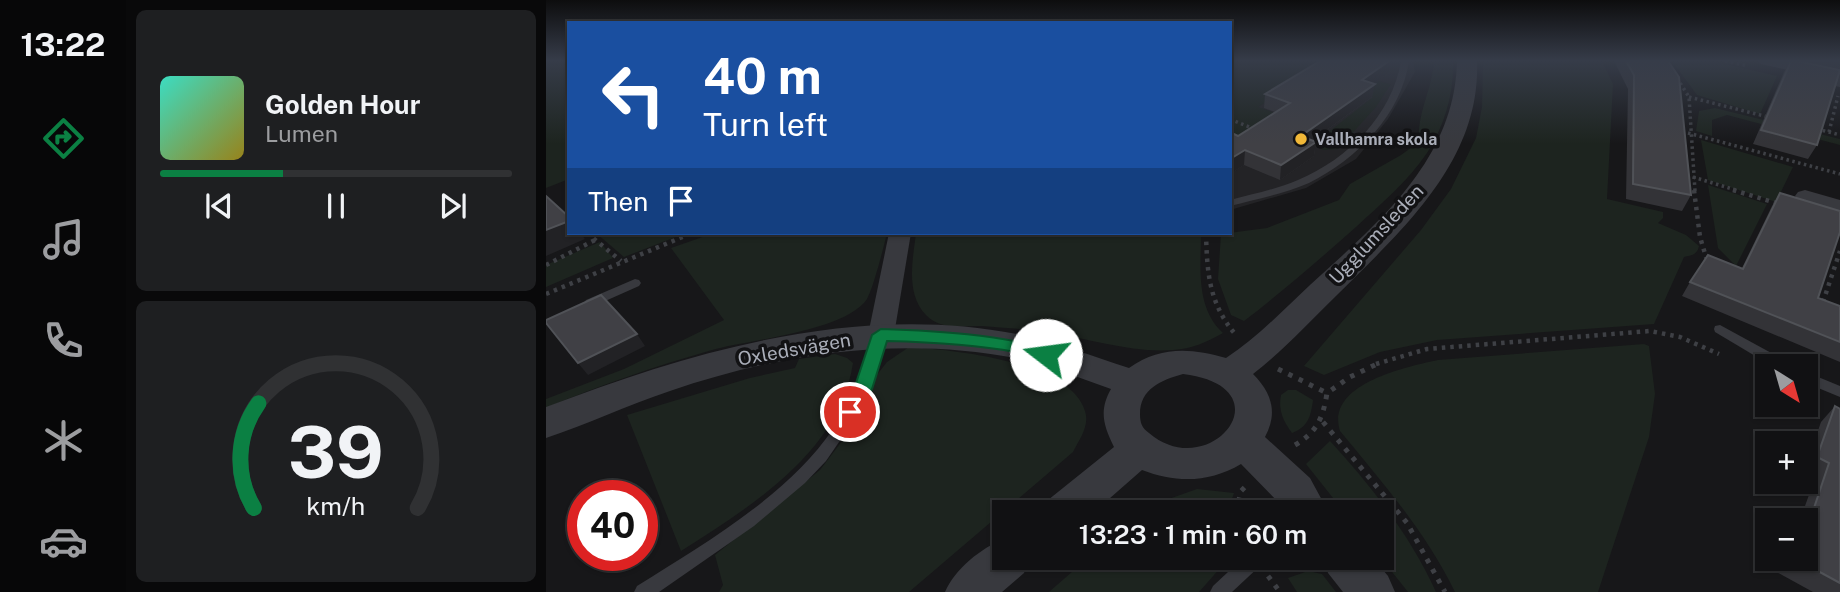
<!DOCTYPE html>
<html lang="en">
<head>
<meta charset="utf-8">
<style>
	:root { --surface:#111113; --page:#1e1f21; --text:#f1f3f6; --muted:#9c9da0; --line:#303133; --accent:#0b8043 }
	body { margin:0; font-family:"Public Sans",sans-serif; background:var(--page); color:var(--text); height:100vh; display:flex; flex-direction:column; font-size:26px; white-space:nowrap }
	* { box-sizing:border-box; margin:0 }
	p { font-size:23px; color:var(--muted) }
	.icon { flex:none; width:38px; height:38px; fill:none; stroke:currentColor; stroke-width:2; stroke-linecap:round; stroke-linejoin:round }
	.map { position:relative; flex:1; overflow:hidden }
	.sheet { display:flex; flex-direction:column; gap:10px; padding:10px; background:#09090a; width:420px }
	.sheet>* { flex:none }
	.hud { position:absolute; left:21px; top:21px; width:665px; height:214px; border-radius:0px; box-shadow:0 2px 5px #0004,0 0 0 2px var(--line); background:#1a4fa0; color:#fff; overflow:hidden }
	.needle { width:46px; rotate:143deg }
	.fabs { position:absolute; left:1209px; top:354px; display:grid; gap:14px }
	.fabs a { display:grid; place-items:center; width:63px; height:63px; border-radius:0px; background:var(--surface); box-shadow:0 2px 5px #0004,0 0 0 2px var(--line); font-size:35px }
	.speed { position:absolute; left:21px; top:480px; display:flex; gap:14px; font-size:35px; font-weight:700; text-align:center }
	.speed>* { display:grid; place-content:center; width:91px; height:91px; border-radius:50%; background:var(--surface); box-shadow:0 2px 5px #0004,0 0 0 2px var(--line); line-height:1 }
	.speed .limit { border:10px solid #d22; background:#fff; color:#111 }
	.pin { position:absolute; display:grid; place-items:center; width:60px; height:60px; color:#fff; margin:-30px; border:4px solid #fff; border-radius:50%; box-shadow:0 2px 7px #0007 }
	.me { position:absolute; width:77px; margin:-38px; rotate:285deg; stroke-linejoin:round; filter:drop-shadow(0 0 5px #0008) }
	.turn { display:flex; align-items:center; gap:24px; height:147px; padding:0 21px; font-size:32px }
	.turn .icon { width:91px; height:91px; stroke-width:2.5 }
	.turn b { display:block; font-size:49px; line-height:60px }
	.then { display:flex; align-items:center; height:66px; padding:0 21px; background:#0003; gap:14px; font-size:26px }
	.sheet .card { flex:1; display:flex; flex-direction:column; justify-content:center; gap:10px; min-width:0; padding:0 24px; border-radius:10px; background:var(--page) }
	.sheet .dial { align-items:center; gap:0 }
	.dial svg { height:182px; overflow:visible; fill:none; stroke:var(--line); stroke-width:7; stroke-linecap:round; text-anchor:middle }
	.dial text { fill:var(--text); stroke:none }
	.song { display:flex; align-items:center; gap:21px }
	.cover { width:84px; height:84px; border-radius:10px; background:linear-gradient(135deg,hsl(170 70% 55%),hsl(50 70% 35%)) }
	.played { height:7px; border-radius:4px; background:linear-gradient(90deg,var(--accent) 35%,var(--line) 35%) }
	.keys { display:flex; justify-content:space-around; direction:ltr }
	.trip { position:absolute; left:446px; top:500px; width:402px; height:70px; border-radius:0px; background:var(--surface); box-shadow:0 2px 5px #0004,0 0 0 2px var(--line); font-weight:600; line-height:70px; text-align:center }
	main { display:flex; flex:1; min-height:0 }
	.tab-bar { display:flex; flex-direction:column; width:126px; justify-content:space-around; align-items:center; background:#070708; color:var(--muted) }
	.tab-bar .icon { width:49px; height:49px }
	.tab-bar .current { color:var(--accent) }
	.tab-bar b { font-size:32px; color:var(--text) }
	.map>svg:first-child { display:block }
	.built { fill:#232326 }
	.green { fill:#1d241f }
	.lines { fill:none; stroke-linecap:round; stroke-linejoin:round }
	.path-far2 { stroke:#3e4045; stroke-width:3.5; stroke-dasharray:2.5 3.5; stroke-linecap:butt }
	.path-far1 { stroke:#3e4045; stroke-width:4.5; stroke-dasharray:3.5 5; stroke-linecap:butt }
	.path { stroke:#3e4045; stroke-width:5; stroke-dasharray:4.5 7; stroke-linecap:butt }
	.service { fill:#38393e; fill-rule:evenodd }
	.minor { fill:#38393e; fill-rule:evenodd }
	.tertiary { fill:#38393e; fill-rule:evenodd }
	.wall { fill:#333337 }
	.shaded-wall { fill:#222225 }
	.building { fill:#404045; stroke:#505257; stroke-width:2 }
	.route { fill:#0b8043; stroke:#07532c; stroke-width:2 }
	.poi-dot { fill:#f1b838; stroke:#121214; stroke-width:2.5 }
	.labels { text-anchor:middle; stroke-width:7; stroke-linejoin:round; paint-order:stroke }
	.far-poi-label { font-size:16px; font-weight:bold; fill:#aaaeb9; stroke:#121214; text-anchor:start }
	.street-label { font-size:19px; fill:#aaaeb9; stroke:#121214 }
</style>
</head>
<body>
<main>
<nav class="tab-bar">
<b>13:22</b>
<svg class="icon current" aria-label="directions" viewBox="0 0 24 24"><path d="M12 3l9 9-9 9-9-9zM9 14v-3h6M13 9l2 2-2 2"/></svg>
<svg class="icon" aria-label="music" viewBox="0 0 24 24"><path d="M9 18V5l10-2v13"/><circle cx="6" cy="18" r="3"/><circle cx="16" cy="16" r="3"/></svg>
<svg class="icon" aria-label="phone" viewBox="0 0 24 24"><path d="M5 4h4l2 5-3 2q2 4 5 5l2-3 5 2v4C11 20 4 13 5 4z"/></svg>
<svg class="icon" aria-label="climate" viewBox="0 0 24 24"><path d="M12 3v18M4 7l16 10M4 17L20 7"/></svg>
<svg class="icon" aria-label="car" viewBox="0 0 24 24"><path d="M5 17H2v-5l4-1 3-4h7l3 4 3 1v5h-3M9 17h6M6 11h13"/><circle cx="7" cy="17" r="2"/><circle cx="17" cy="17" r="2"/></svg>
</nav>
<section class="sheet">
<div class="card">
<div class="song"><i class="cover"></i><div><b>Golden Hour</b><p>Lumen</p></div></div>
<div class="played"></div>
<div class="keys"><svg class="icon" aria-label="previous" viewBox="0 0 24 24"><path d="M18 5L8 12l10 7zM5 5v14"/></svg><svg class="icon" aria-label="pause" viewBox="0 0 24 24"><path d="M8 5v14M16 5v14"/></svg><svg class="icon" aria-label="next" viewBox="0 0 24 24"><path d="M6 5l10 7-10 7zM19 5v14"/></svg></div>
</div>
<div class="card dial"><svg viewBox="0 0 100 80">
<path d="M14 69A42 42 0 1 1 86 69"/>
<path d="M14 69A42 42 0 0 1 16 23" stroke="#0b8043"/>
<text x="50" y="56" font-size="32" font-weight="700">39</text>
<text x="50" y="72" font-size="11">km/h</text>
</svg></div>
</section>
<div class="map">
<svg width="1294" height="592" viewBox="0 0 1294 592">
	<rect width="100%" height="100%" fill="#171719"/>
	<!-- built -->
	<polygon class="built" points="684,61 867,61 869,72 842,119 810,159 760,188 684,210"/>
	<!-- green -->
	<g class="green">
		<polygon points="0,61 23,61 23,179 0,188"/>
		<polygon points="684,61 786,61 712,107 738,116 684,145"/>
		<path d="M888,61H907C908,93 899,125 881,153C862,181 835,204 810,227C774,259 737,291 698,321L685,315L672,279L675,234L721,228L793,200L804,184L855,155L873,142C871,112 886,91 888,61Z"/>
		<path d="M937,61H1056L1067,84L1061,199L1117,212V218L1112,223L1140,235L1153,246C1151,255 1146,255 1138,257L1108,324L891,340L834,352L778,375L758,366L875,230L905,189L930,138L936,107Z"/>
		<polygon points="1126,61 1166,61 1231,76 1214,114 1151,95"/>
		<polygon points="833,81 845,84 830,107 792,149 778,150 766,145 827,97 817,93"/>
		<polygon points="1169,108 1294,139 1294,145 1181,115 1166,120 1166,136 1150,131 1153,111"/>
		<polygon points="1155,140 1247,167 1230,202 1162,180"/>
		<polygon points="1162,185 1221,204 1190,266 1172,248"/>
		<polygon points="50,233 140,233 78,257"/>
		<path d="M168,233H341C338,246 327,289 321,299C300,331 202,340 166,350C110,366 54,385 0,408V399L78,369L178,320L125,248Z"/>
		<path d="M370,233H655C655,267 649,307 677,333C661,342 646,349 627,350C585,353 546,339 505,333C483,329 459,328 436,326C416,325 395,331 380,315C359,293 367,259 370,233Z"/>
		<polygon points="54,242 67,258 0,287 0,265"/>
		<path d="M1098,344L1103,346L1109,394L1103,437L1052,592H909C880,532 836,482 794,431C779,384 860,367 892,360Z"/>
		<path d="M363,347C407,350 524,361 539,411C544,426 533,440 527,452L363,592H173L177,585L169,555L274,470L309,424L330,376L341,362Z"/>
		<path d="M289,354L301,358L307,363C294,452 204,507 135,551L81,415L204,378L249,368L253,359Z"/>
		<path d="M742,390H750L767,400C765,416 762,427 746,433C737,421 732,410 735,395Z"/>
		<path d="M784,441C826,487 864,535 890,592H862L835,558L836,513H799L760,464Z"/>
		<polygon points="651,489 688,493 681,513 603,513 620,500"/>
		<polygon points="542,558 683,558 653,592 503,592"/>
		<polygon points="762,571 776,574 790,592 751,592 742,578"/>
	</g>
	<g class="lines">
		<!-- path-far2 -->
		<g class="path-far2">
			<polyline points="1179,61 1202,66"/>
			<polyline points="1131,78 1143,97 1149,191"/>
			<polyline points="1143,97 1222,117"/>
			<polyline points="684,119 708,129"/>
			<polyline points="1271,129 1294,135"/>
			<polyline points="1283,132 1292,96"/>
			<polyline points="1142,133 1294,174"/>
			<polyline points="1147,177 1193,191"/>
		</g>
		<!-- path-far1 -->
		<g class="path-far1">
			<polyline points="1148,190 1154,237 1160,257 1166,260"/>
			<polyline points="1187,190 1233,204"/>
			<polyline points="20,214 23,217"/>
			<polyline points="41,233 75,261"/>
			<path d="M660,233C661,273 663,304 690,335"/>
			<polyline points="0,265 49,240"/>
			<polyline points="0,294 146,233"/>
			<polyline points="1277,302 1294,251"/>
			<polyline points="830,364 881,349 1104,331 1134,337 1173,354"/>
		</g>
		<!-- path -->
		<g class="path">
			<polyline points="732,369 781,393"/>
			<polyline points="777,422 861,523 899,592"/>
			<path d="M749,445C771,432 777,418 781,393L804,377L835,362"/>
			<polyline points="690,513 695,491 700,486"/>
			<polyline points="722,576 734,592"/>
		</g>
		<!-- service -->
		<g class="service">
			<path d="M855,61H863C855,115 811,159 763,183C738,194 710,199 684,206V200C707,194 731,189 752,180C802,159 846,115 855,61Z"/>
			<polygon points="89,279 93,280 95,283 93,286 48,306 44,307 38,303 40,300"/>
			<polygon points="1174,325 1242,362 1244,366 1226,366 1169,332 1168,329 1169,326"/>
			<path d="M335,331L340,333L342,336L324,386L304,426L280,461L259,483L208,526L113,592H88L91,586C158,544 241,496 287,429C306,401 317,368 328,336L330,333Z"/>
			<polygon points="1260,372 1294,386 1294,397 1260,383"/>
			<polygon points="697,558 719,558 716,564 686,592 664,592 667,586"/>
		</g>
		<!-- minor -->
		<g class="minor">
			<polygon points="1212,61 1241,61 1294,72 1294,82 1215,64"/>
			<polygon points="1259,190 1294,200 1294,213 1252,200 1249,196 1252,192"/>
			<polygon points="343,233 365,233 348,335 344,341 335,344 326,341 322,335"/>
		</g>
		<!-- tertiary -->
		<g class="tertiary">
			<path d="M911,61H931C935,162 855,231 789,297C762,323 737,351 707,374C726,393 732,413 719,437L764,478L783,513H740L734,504L695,464C663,483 630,483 596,470L547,513H496L502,500L568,447C557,425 553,410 565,389C533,378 502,364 469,358C354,336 234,353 124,391C82,405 42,424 0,438V407C149,350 311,303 471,334C509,342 546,356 583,368C614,346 645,348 680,358C711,338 737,310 764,285C832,223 909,160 911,61ZM637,374C743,387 664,485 603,433C596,428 594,423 594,414C594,389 615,380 637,374Z"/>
			<path d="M458,539V558H484L478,573L456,592H399C409,569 435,548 458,539Z"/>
			<polygon points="776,558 827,558 842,576 849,592 797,592 782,573"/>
		</g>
	</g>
	<!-- wall -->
	<g class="wall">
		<polygon points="774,61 845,61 843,73 828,83 826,97 767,140 770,142 768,156 734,180 698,165 684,174 684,132 692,136 729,112 718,108 719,94"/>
		<polygon points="1068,61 1122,61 1145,195 1136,211 1080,199 1082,89"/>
		<polygon points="1244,61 1294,70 1294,87 1289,86 1271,145 1262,159 1207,144 1238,72"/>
		<polygon points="1254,61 1294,61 1294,69"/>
		<polygon points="1234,193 1272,298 1294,306 1294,362 1136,296 1144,282 1196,268 1226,206"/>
		<polygon points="1289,406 1294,409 1294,592 1267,592 1225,569 1229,558 1260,558 1260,520 1254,520 1269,478 1260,474 1260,465 1275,422"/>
	</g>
	<!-- shaded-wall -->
	<g class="shaded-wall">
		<polygon points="843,61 845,61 843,73 814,93 816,80"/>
		<polygon points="829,84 826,97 753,150 755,136"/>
		<polygon points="770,142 768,156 734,180 735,165"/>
		<polygon points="699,150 698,165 684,174 684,159"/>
		<polygon points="23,221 23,233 34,233 39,239 0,256 0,230"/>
		<polygon points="91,334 99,346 42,375 32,363"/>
	</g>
	<!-- building -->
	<g class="building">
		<polygon points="774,61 843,61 816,80 829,84 755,136 770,142 735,165 699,150 684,159 684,132 692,136 744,103 719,94"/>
		<polygon points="1080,61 1122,61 1133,77 1145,195 1087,184 1088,75"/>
		<polygon points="1245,61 1251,61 1294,70 1271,145 1215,130"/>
		<polygon points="1234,193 1294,211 1294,232 1272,298 1294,306 1294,342 1144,282 1162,255 1197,269"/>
		<polygon points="0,196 23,217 23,221 0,230"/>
		<polygon points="55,295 91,334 32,363 0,323 0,320"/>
		<polygon points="1289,406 1294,409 1294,583 1248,558 1260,558 1260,532 1283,463 1271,457"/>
	</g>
	<!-- sky -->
	<linearGradient id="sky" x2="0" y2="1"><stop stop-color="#0d0d0e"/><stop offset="0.42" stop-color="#363c49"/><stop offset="1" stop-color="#363c49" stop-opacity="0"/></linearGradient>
	<rect width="1294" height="144" fill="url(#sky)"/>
	<!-- route -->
	<path class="route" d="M335,329C393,331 450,334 506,350L509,355L506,359C494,363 481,355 469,352C427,344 384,342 341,341L326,389L311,417L304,419L297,417L295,412L308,389L326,335Z"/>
	<!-- markers -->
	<circle class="poi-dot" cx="755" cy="139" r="7"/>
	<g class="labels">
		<!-- far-poi labels -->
		<g class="far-poi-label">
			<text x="769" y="145">Vallhamra skola</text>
		</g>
		<!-- street labels -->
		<g class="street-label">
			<text transform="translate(830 234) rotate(-47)" y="7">Ugglumsleden</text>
			<text transform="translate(248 349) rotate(-10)" y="7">Oxledsvägen</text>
		</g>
	</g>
</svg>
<div class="fabs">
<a><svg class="needle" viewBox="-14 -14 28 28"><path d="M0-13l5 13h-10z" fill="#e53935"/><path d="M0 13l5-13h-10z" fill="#9c9da0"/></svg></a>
<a>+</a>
<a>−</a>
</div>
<div class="speed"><div class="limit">40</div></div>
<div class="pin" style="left:304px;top:412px;background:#d93025"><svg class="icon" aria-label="arrive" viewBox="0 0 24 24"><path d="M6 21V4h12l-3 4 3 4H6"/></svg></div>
<svg class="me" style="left:500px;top:355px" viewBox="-20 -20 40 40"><circle r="19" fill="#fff"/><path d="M0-13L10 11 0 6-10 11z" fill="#0b8043"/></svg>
<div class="trip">13:23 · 1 min · 60 m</div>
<div class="hud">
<div class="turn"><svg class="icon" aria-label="left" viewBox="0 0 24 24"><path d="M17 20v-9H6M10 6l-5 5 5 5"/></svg><div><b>40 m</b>Turn left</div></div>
<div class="then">Then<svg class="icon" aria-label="arrive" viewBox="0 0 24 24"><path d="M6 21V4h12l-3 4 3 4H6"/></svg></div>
</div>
</div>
</main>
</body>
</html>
